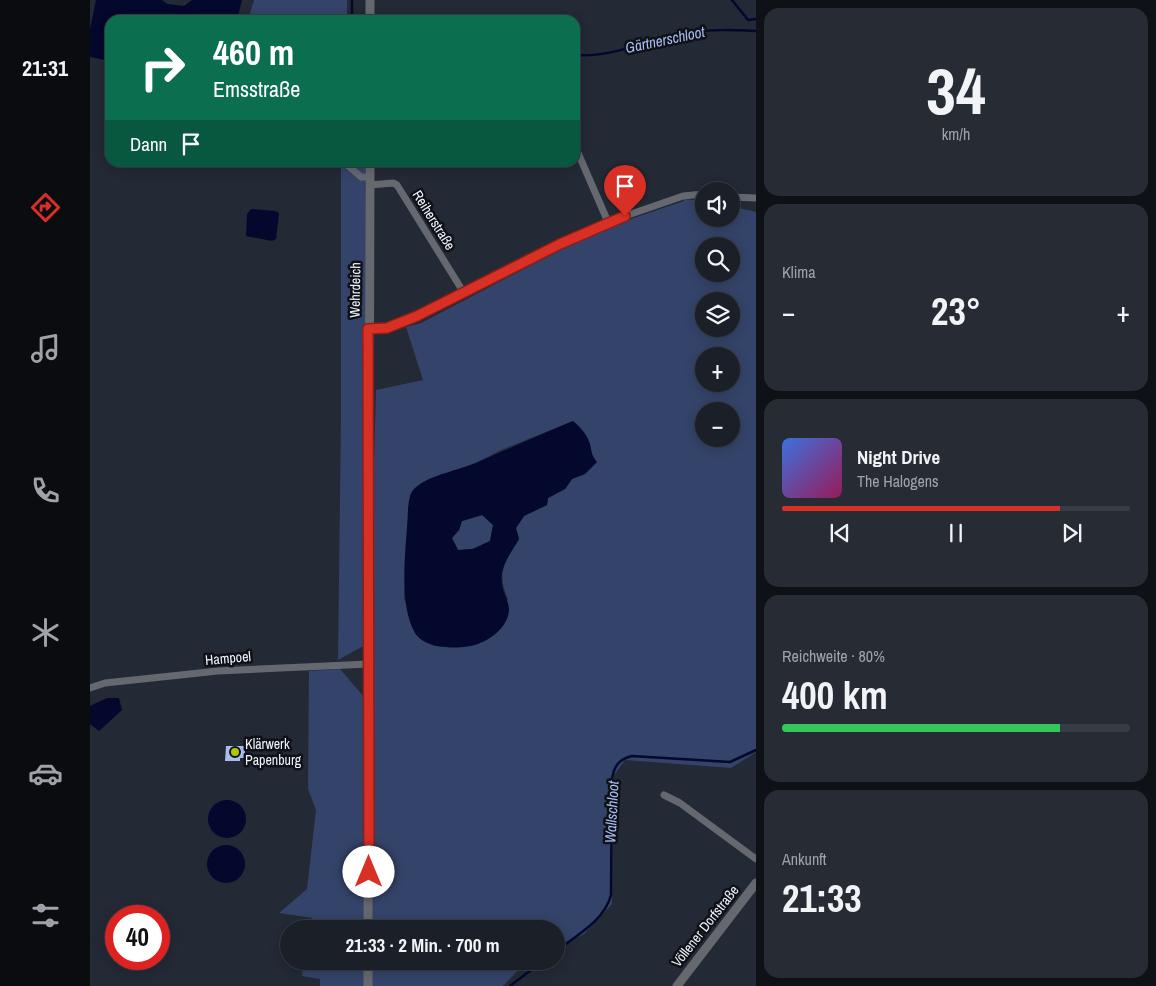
<!DOCTYPE html>
<html lang="de">
<head>
<meta charset="utf-8">
<style>
	:root { --surface:#1a1f28; --page:#272c34; --text:#f1f3f6; --muted:#9fa2a8; --line:#383d45; --accent:#d93025 }
	body { margin:0; font-family:"Archivo Narrow",sans-serif; background:var(--page); color:var(--text); height:100vh; display:flex; flex-direction:column; font-size:19px; white-space:nowrap }
	* { box-sizing:border-box; margin:0 }
	p { font-size:16px; color:var(--muted) }
	.icon { flex:none; width:28px; height:28px; fill:none; stroke:currentColor; stroke-width:2; stroke-linecap:round; stroke-linejoin:round }
	.map { position:relative; flex:1; overflow:hidden }
	.details { display:flex; flex-direction:column; gap:8px; padding:8px; background:#0e1116; width:400px }
	.details>* { flex:none }
	.banner { position:absolute; left:15px; top:15px; width:475px; height:152px; border-radius:15px; box-shadow:0 2px 12px #0003,0 0 0 1px var(--line); background:#0b6e4f; color:#fff; overflow:hidden }
	.controls { position:absolute; left:605px; top:182px; display:grid; gap:10px }
	.controls a { display:grid; place-items:center; width:45px; height:45px; border-radius:50%; background:var(--surface); box-shadow:0 2px 12px #0003,0 0 0 1px var(--line); font-size:25px }
	.speed { position:absolute; left:15px; top:905px; display:flex; gap:10px; font-size:25px; font-weight:700; text-align:center }
	.speed>* { display:grid; place-content:center; width:65px; height:65px; border-radius:50%; background:var(--surface); box-shadow:0 2px 12px #0003,0 0 0 1px var(--line); line-height:1 }
	.speed .limit { border:8px solid #d22; background:#fff; color:#111 }
	.pin { position:absolute; display:grid; place-items:center; width:42px; height:42px; color:#fff; margin:-51px -21px; border-radius:50% 50% 50% 0; rotate:-45deg; box-shadow:0 0 5px #0007 }
	.pin .icon { rotate:45deg }
	.me { position:absolute; width:55px; margin:-28px; rotate:0deg; stroke-linejoin:round; filter:drop-shadow(0 0 4px #0008) }
	.turn { display:flex; align-items:center; gap:18px; height:105px; padding:0 25px; font-size:22px }
	.turn .icon { width:65px; height:65px; stroke-width:2.5 }
	.turn b { display:block; font-size:35px; line-height:42px }
	.then { display:flex; align-items:center; height:48px; padding:0 25px; background:#0003; gap:10px; font-size:19px }
	.big { font-size:38px; font-weight:700; line-height:1.1 }
	.details .tile { flex:1; display:flex; flex-direction:column; justify-content:center; gap:8px; min-width:0; padding:0 18px; border-radius:15px; background:var(--page) }
	.details .dial { align-items:center; gap:0 }
	.dial b { font-size:65px; line-height:1 }
	.song { display:flex; align-items:center; gap:15px }
	.cover { width:60px; height:60px; border-radius:8px; background:linear-gradient(135deg,hsl(220 70% 55%),hsl(330 70% 35%)) }
	.played { height:5px; border-radius:2px; background:linear-gradient(90deg,var(--accent) 80%,var(--line) 80%) }
	.keys { display:flex; justify-content:space-around; direction:ltr }
	.heat { display:flex; justify-content:space-between; align-items:center; font-size:28px; direction:ltr }
	.charge { height:8px; border-radius:4px; background:linear-gradient(90deg,#34c759 80%,var(--line) 0) }
	.trip { position:absolute; left:190px; top:920px; width:285px; height:50px; border-radius:25px; background:var(--surface); box-shadow:0 2px 12px #0003,0 0 0 1px var(--line); font-weight:700; line-height:50px; text-align:center }
	main { display:flex; flex:1; min-height:0 }
	.dock { display:flex; flex-direction:column; width:90px; justify-content:space-around; align-items:center; background:#0a0c10; color:var(--muted) }
	.dock .icon { width:35px; height:35px }
	.dock .on { color:var(--accent) }
	.dock b { font-size:22px; color:var(--text) }
	.map>svg:first-child { display:block }
	.green { fill:#344369; fill-rule:evenodd }
	.water { fill:#03082c; fill-rule:evenodd }
	.lines { fill:none; stroke-linecap:round; stroke-linejoin:round }
	.stream { stroke:#03082c; stroke-width:2.5 }
	.building { fill:#a8bced }
	.minor { stroke:#65686f; stroke-width:7 }
	.tertiary { stroke:#65686f; stroke-width:9 }
	.route-casing { stroke:#8d1f18; stroke-width:12 }
	.route { stroke:#d93025; stroke-width:9 }
	.poi-dot { fill:#b1c500; stroke:#0f1117; stroke-width:2 }
	.labels { text-anchor:middle; stroke-width:5; stroke-linejoin:round; paint-order:stroke }
	.street-label { font-size:14px; fill:#eef2fa; stroke:#0f1117 }
	.poi-label { font-size:14px; fill:#eef2fa; stroke:#0f1117; text-anchor:start }
	.water-label { font-size:15px; font-style:italic; fill:#a8bff6; stroke:#0f1117 }
</style>
</head>
<body>
<main>
<nav class="dock">
<b>21:31</b>
<svg class="icon on" aria-label="directions" viewBox="0 0 24 24"><path d="M12 3l9 9-9 9-9-9zM9 14v-3h6M13 9l2 2-2 2"/></svg>
<svg class="icon" aria-label="music" viewBox="0 0 24 24"><path d="M9 18V5l10-2v13"/><circle cx="6" cy="18" r="3"/><circle cx="16" cy="16" r="3"/></svg>
<svg class="icon" aria-label="phone" viewBox="0 0 24 24"><path d="M5 4h4l2 5-3 2q2 4 5 5l2-3 5 2v4C11 20 4 13 5 4z"/></svg>
<svg class="icon" aria-label="climate" viewBox="0 0 24 24"><path d="M12 3v18M4 7l16 10M4 17L20 7"/></svg>
<svg class="icon" aria-label="car" viewBox="0 0 24 24"><path d="M5 17H2v-5l4-1 3-4h7l3 4 3 1v5h-3M9 17h6M6 11h13"/><circle cx="7" cy="17" r="2"/><circle cx="17" cy="17" r="2"/></svg>
<svg class="icon" aria-label="filters" viewBox="0 0 24 24"><path d="M4 7h16M4 17h16"/><circle cx="9" cy="7" r="2"/><circle cx="15" cy="17" r="2"/></svg>
</nav>
<div class="map">
<svg width="666" height="986" viewBox="0 0 666 986">
	<rect width="100%" height="100%" fill="#232935"/>
	<!-- green -->
	<g class="green">
		<polygon points="164,0 257,0 257,20 158,20"/>
		<polygon points="249,163 275,163 275,645 248,660 251,416 251,164"/>
		<path d="M593,199L614,201V219H641V206L666,212V752L641,768L535,760L524,775L522,904L494,934L466,948V929H282L283,495L286,390L333,380L316,327L331,323L470,250L520,226L594,201ZM614,246H641V274H614ZM614,301H641V329H614ZM614,356H641V384H614ZM614,411H641V439H614ZM483,421C500,443 504,446 495,474L482,479L475,489L458,498L457,505L434,516L426,528L429,539C415,562 406,572 418,599L344,646L326,634L314,598L320,496L340,480L388,462L411,450Z"/>
		<polygon points="393,515 403,525 400,541 382,549 368,550 362,538 369,530 372,521"/>
		<polygon points="250,669 275,698 275,929 220,929 222,918 189,913 217,889 226,810 218,789 219,671"/>
		<polygon points="214,961 275,961 275,986 230,986 230,979 212,976"/>
		<polygon points="282,961 440,961 434,964 413,986 282,986"/>
	</g>
	<!-- water -->
	<g class="water">
		<polygon points="6,0 72,0 77,4 94,6 102,0 152,0 147,20 20,20 20,61 0,57 0,29"/>
		<polygon points="161,209 185,211 189,213 186,239 182,241 156,236 157,214"/>
		<path d="M483,421C490,427 497,434 500,444C502,452 501,455 507,462L495,474L482,479L475,489L458,498L457,505L434,516L426,528L429,539C421,553 409,567 412,584C413,595 422,604 418,616C413,632 395,643 381,646C365,649 335,649 325,633C307,601 317,545 318,509C319,502 319,493 325,488C339,475 370,470 388,462C420,448 452,434 483,421ZM392,515L403,525L400,541L383,549L368,550L362,538L369,530L372,521Z"/>
		<polygon points="17,698 29,698 32,710 9,731 0,724 0,706"/>
		<circle cx="137" cy="819" r="19"/>
		<circle cx="136" cy="864" r="19"/>
	</g>
	<g class="lines">
		<!-- stream -->
		<g class="stream">
			<polyline points="262,0 262,20"/>
			<polyline points="642,0 658,20 666,19"/>
			<path d="M485,55C523,58 560,39 597,33C620,29 643,30 666,31"/>
			<path d="M466,951C486,936 515,920 521,895L522,779C524,766 529,759 542,756L640,762L666,750"/>
			<polyline points="420,986 453,961"/>
		</g>
	</g>
	<!-- building -->
	<polygon class="building" points="136,746 155,746 155,758 150,758 150,761 135,761"/>
	<g class="lines">
		<!-- minor -->
		<g class="minor">
			<polyline points="485,146 518,222"/>
			<polyline points="254,162 271,177 280,177"/>
			<polyline points="280,185 303,183 307,185 374,293"/>
			<polyline points="641,197 666,198"/>
			<polyline points="278,329 297,328 327,316 518,222 593,196 614,194"/>
			<polyline points="0,688 15,683 128,671 279,664"/>
			<polyline points="574,795 590,803 666,859"/>
		</g>
		<!-- tertiary -->
		<g class="tertiary">
			<polyline points="280,20 280,0"/>
			<polyline points="278,929 280,162"/>
			<polyline points="278,986 278,961"/>
			<polyline points="587,986 666,883"/>
		</g>
	</g>
	<g class="lines">
		<defs>
			<polyline id="route" points="279,872 278,329 297,328 327,316 470,244 535,216"/>
		</defs>
		<!-- route casing -->
		<use href="#route" class="route-casing"/>
		<!-- route -->
		<use href="#route" class="route"/>
	</g>
	<!-- markers -->
	<circle class="poi-dot" cx="145" cy="752" r="5"/>
	<g class="labels">
		<!-- street labels -->
		<g class="street-label">
			<text transform="translate(344 220) rotate(58)" y="5">Reiherstraße</text>
			<text transform="translate(265 290) rotate(-89)" y="5">Wehrdeich</text>
			<text transform="translate(138 658) rotate(-5)" y="5">Hampoel</text>
			<text transform="translate(615 926) rotate(-52)" y="5">Völlener Dorfstraße</text>
		</g>
		<!-- poi labels -->
		<g class="poi-label">
			<text x="155" y="749">Klärwerk<tspan x="155" dy="16">Papenburg</tspan></text>
		</g>
		<!-- water labels -->
		<g class="water-label">
			<text transform="translate(575 40) rotate(-12)" y="5">Gärtnerschloot</text>
			<text transform="translate(522 812) rotate(-87)" y="5">Wallschloot</text>
		</g>
	</g>
</svg>
<div class="controls">
<a><svg class="icon" aria-label="sound" viewBox="0 0 24 24"><path d="M4 9h4l5-4v14l-5-4H4zM17 9q2 3 0 6"/></svg></a>
<a><svg class="icon" aria-label="search" viewBox="0 0 24 24"><circle cx="10" cy="10" r="6"/><path d="M15 15l6 6"/></svg></a>
<a><svg class="icon" aria-label="layers" viewBox="0 0 24 24"><path d="M12 4l9 5-9 5-9-5zM3 14l9 5 9-5"/></svg></a>
<a>+</a>
<a>−</a>
</div>
<div class="speed"><div class="limit">40</div></div>
<div class="pin" style="left:535px;top:216px;background:#d93025"><svg class="icon" aria-label="arrive" viewBox="0 0 24 24"><path d="M6 21V4h12l-3 4 3 4H6"/></svg></div>
<svg class="me" style="left:279px;top:872px" viewBox="-20 -20 40 40"><circle r="19" fill="#fff"/><path d="M0-13L10 11 0 6-10 11z" fill="#d93025"/></svg>
<div class="trip">21:33 · 2 Min. · 700 m</div>
<div class="banner">
<div class="turn"><svg class="icon" aria-label="right" viewBox="0 0 24 24"><path d="M7 20v-9h11M14 6l5 5-5 5"/></svg><div><b>460 m</b>Emsstraße</div></div>
<div class="then">Dann<svg class="icon" aria-label="arrive" viewBox="0 0 24 24"><path d="M6 21V4h12l-3 4 3 4H6"/></svg></div>
</div>
</div>
<section class="details">
<div class="tile dial"><b>34</b><p>km/h</p></div>
<div class="tile"><p>Klima</p>
<div class="heat"><a>−</a><b class="big">23°</b><a>+</a></div>
</div>
<div class="tile">
<div class="song"><i class="cover"></i><div><b>Night Drive</b><p>The Halogens</p></div></div>
<div class="played"></div>
<div class="keys"><svg class="icon" aria-label="previous" viewBox="0 0 24 24"><path d="M18 5L8 12l10 7zM5 5v14"/></svg><svg class="icon" aria-label="pause" viewBox="0 0 24 24"><path d="M8 5v14M16 5v14"/></svg><svg class="icon" aria-label="next" viewBox="0 0 24 24"><path d="M6 5l10 7-10 7zM19 5v14"/></svg></div>
</div>
<div class="tile"><p>Reichweite · 80%</p><b class="big">400 km</b><div class="charge"></div></div>
<div class="tile"><p>Ankunft</p><b class="big">21:33</b></div>
</section>
</main>
</body>
</html>
